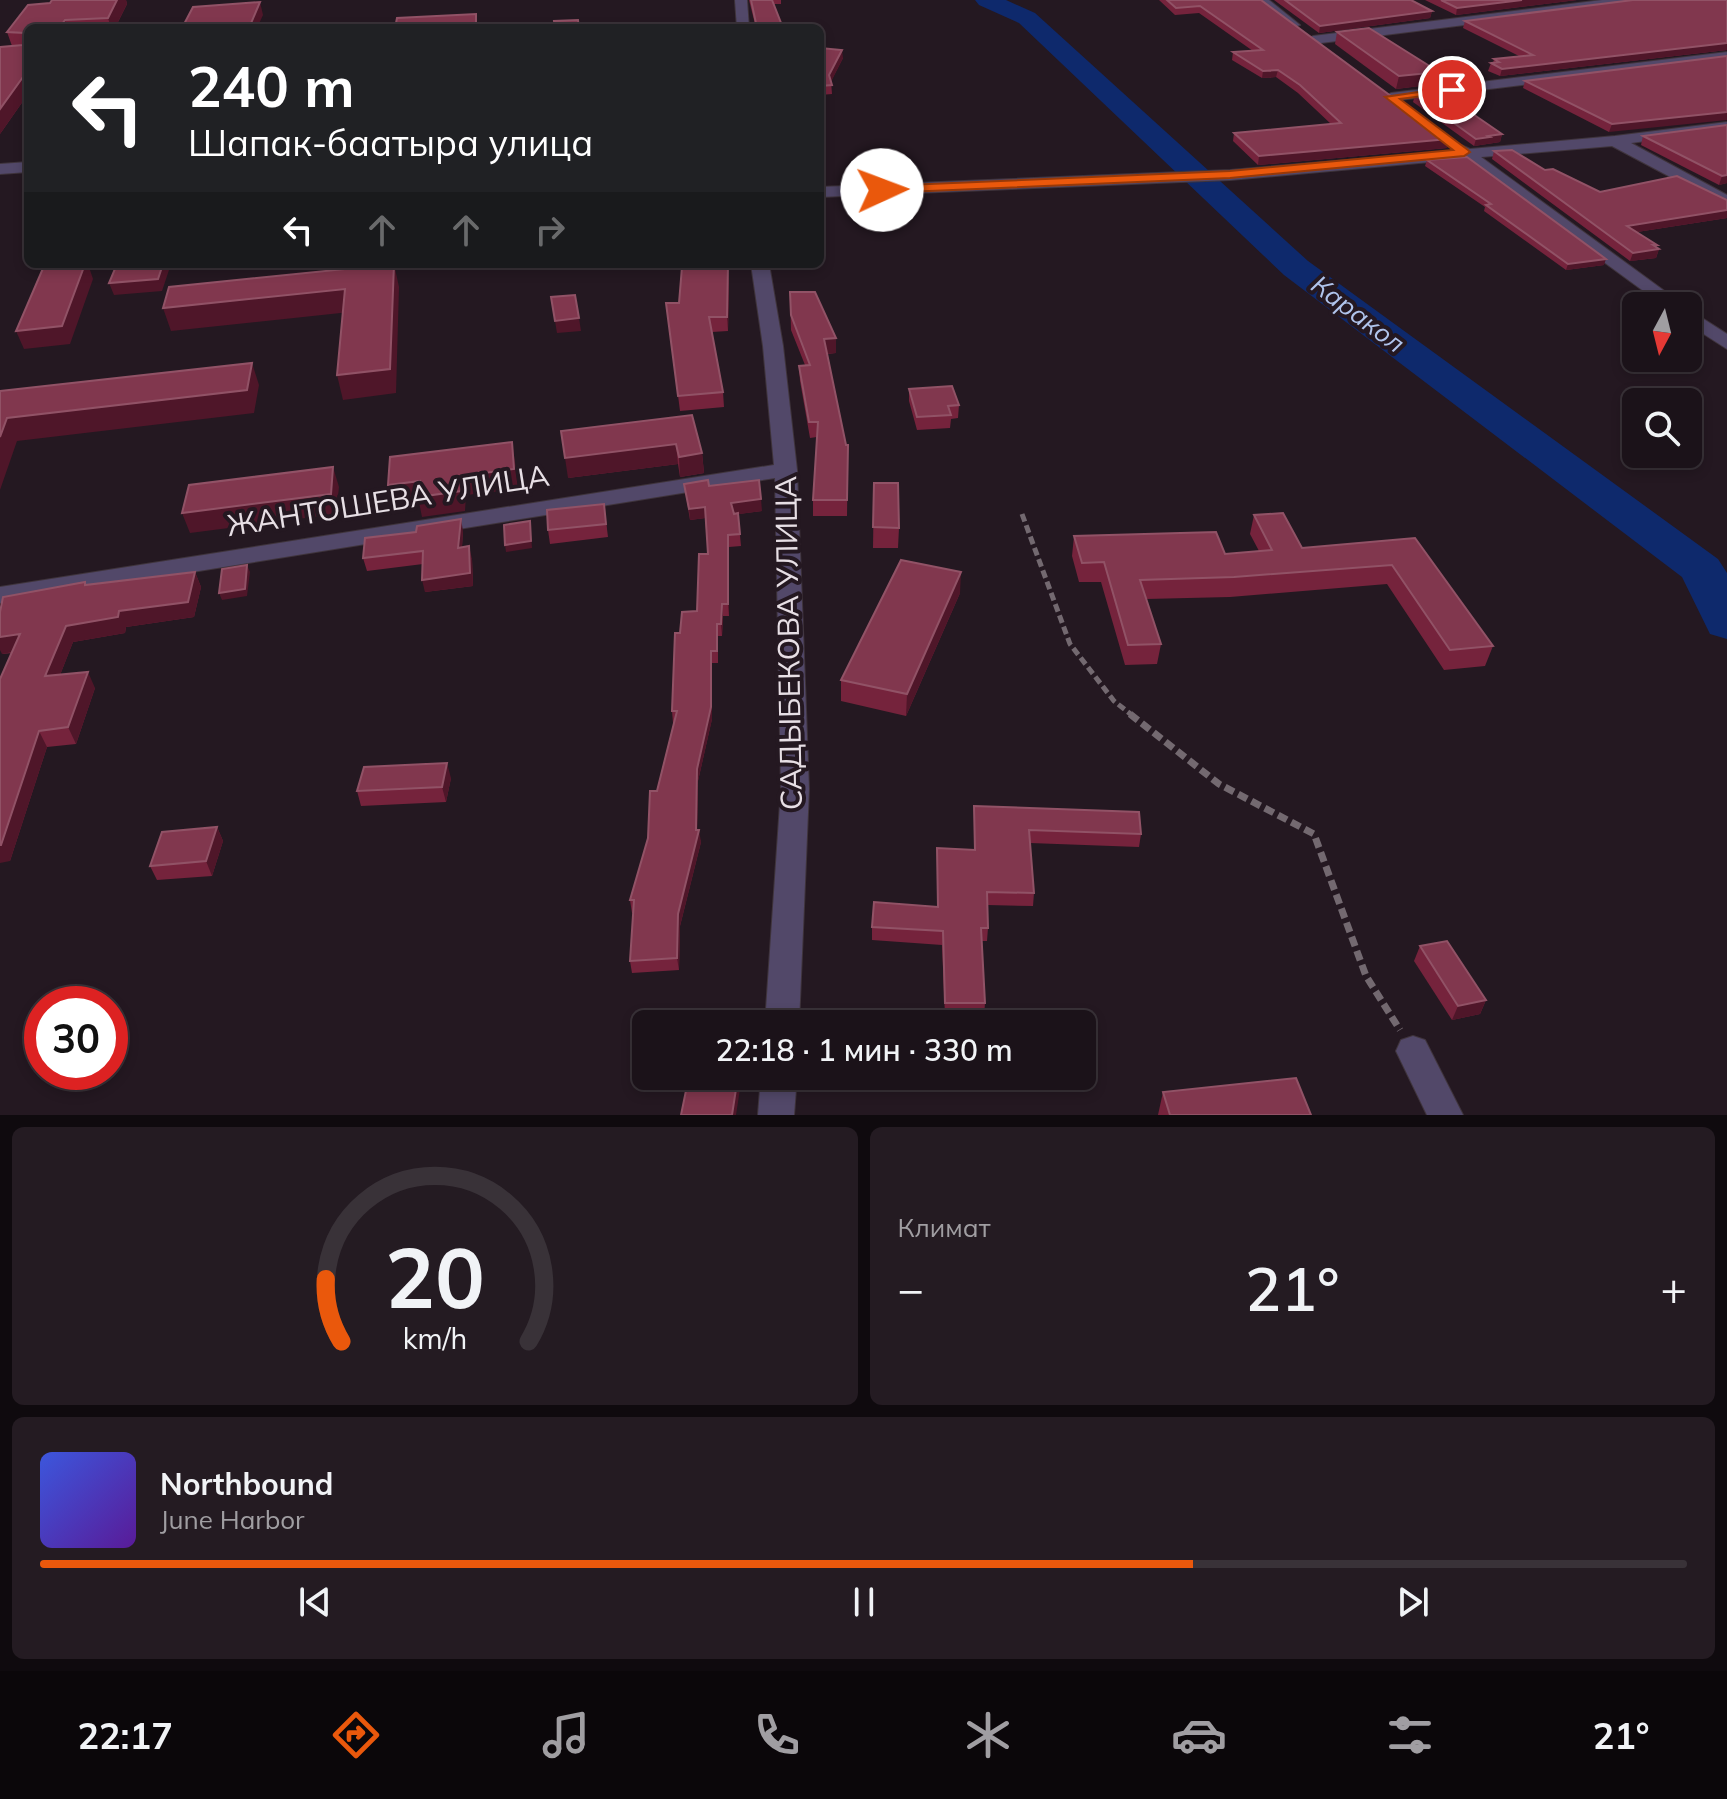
<!DOCTYPE html>
<html lang="ru">
<head>
<meta charset="utf-8">
<style>
	:root { --surface:#1b1219; --page:#241b22; --text:#f1f3f6; --muted:#a09ea2; --line:#393238; --accent:#ea580c }
	body { margin:0; font-family:Mulish,sans-serif; background:var(--page); color:var(--text); height:100vh; display:flex; flex-direction:column; font-size:30px; white-space:nowrap }
	* { box-sizing:border-box; margin:0 }
	p { font-size:26px; color:var(--muted) }
	.icon { flex:none; width:44px; height:44px; fill:none; stroke:currentColor; stroke-width:2; stroke-linecap:round; stroke-linejoin:round }
	.map { position:relative; height:1115px; overflow:hidden }
	.panel { display:flex; flex-direction:column; gap:12px; padding:12px; background:#0f0a0e; flex:1 }
	.panel>* { flex:none }
	.top-card { position:absolute; left:24px; top:24px; width:800px; height:244px; border-radius:12px; box-shadow:0 4px 12px #0003,0 0 0 2px var(--line); background:#202124; color:#fff; overflow:hidden }
	.needle { width:52px; rotate:187deg }
	.buttons { position:absolute; left:1622px; top:292px; display:grid; gap:16px }
	.buttons a { display:grid; place-items:center; width:80px; height:80px; border-radius:12px; background:var(--surface); box-shadow:0 4px 12px #0003,0 0 0 2px var(--line); font-size:40px }
	.speed { position:absolute; left:24px; top:986px; display:flex; gap:16px; font-size:40px; font-weight:700; text-align:center }
	.speed>* { display:grid; place-content:center; width:104px; height:104px; border-radius:50%; background:var(--surface); box-shadow:0 4px 12px #0003,0 0 0 2px var(--line); line-height:1 }
	.speed .limit { border:12px solid #d22; background:#fff; color:#111 }
	.pin { position:absolute; display:grid; place-items:center; width:68px; height:68px; color:#fff; margin:-34px; border:4px solid #fff; border-radius:50%; box-shadow:0 2px 8px #0007 }
	.me { position:absolute; width:88px; margin:-44px; rotate:88deg; stroke-linejoin:round; filter:drop-shadow(0 0 6px #0008) }
	.turn { display:flex; align-items:center; gap:28px; height:168px; padding:0 32px; font-size:36px }
	.turn .icon { width:104px; height:104px; stroke-width:2.5 }
	.turn b { display:block; font-size:56px; line-height:68px }
	.lanes { display:flex; align-items:center; height:76px; padding:0 32px; background:#0003; justify-content:center; gap:40px; direction:ltr }
	.lanes .off { opacity:.35 }
	.big { font-size:60px; font-weight:600; line-height:1.1 }
	.panel .tile { flex:1; display:flex; flex-direction:column; justify-content:center; gap:12px; min-width:0; padding:0 28px; border-radius:12px; background:var(--page) }
	.panel .dial { align-items:center; gap:0 }
	.dial svg { height:208px; overflow:visible; fill:none; stroke:var(--line); stroke-width:7; stroke-linecap:round; text-anchor:middle }
	.dial text { fill:var(--text); stroke:none }
	.song { display:flex; align-items:center; gap:24px }
	.cover { width:96px; height:96px; border-radius:12px; background:linear-gradient(135deg,hsl(230 70% 55%),hsl(270 70% 35%)) }
	.played { height:8px; border-radius:4px; background:linear-gradient(90deg,var(--accent) 70%,var(--line) 70%) }
	.keys { display:flex; justify-content:space-around; direction:ltr }
	.heat { display:flex; justify-content:space-between; align-items:center; font-size:44px; direction:ltr }
	.panel .tiles { flex:1; display:grid; gap:12px; grid-template-columns:1fr 1fr }
	.tile:last-child { grid-column:span 2 }
	.trip { position:absolute; left:632px; top:1010px; width:464px; height:80px; border-radius:12px; background:var(--surface); box-shadow:0 4px 12px #0003,0 0 0 2px var(--line); font-weight:600; line-height:80px; text-align:center }
	.menu { display:flex; height:128px; justify-content:space-around; align-items:center; background:#0b070a; color:var(--muted) }
	.menu .icon { width:56px; height:56px }
	.menu .on { color:var(--accent) }
	.menu b { font-size:36px; color:var(--text) }
	.map>svg:first-child { display:block }
	.lines { fill:none; stroke-linecap:round; stroke-linejoin:round }
	.river { fill:#0e296c; fill-rule:evenodd }
	.street-casing { stroke:#3f343c; stroke-width:2 }
	.path-far1 { stroke:#736970; stroke-width:5; stroke-dasharray:8 4; stroke-linecap:butt }
	.path { stroke:#736970; stroke-width:7; stroke-dasharray:10 5; stroke-linecap:butt }
	.street { fill:#524869; fill-rule:evenodd }
	.wall { fill:#75233c }
	.shaded-wall { fill:#4f1629 }
	.building { fill:#81374e; stroke:#915266; stroke-width:2 }
	.route { fill:#ea580c; stroke:#983908; stroke-width:2 }
	.labels { text-anchor:middle; stroke-width:8; stroke-linejoin:round; paint-order:stroke }
	.far-water-label { font-size:26px; font-style:italic; fill:#b0c4ec; stroke:#241821 }
	.street-label { font-size:30px; fill:#e7dfe5; stroke:#241821 }
</style>
</head>
<body>
<div class="map">
<svg width="1727" height="1115" viewBox="0 0 1727 1115">
	<rect width="100%" height="100%" fill="#241821"/>
	<g class="lines">
		<!-- river -->
		<polygon class="river" points="975,0 1006,0 1035,13 1308,261 1718,559 1727,573 1727,639 1710,634 1682,577 1284,275 1019,23 979,5"/>
		<defs>
			<g id="street">
				<polygon points="735,0 747,0 749,28 737,28"/>
				<polygon points="1255,0 1269,0 1300,25 1290,28"/>
				<polygon points="1602,0 1637,0 1631,4 1313,44 1307,40 1313,36"/>
				<polygon points="1727,52 1727,60 1391,101 1384,97 1391,93"/>
				<polygon points="1727,122 1727,130 1631,143 1727,195 1727,207 1612,146 1481,157 1685,306 1664,306 1463,159 1230,180 820,197 820,187 1230,170 1454,151 1461,145 1470,149 1615,136"/>
				<polygon points="28,162 28,172 0,174 0,164"/>
				<polygon points="751,264 769,264 783,346 797,470 809,789 799,1024 765,1024 781,789 775,478 0,603 0,587 774,465 763,346"/>
				<polygon points="1688,309 1727,334 1727,349 1688,324"/>
				<polygon points="1413,1036 1425,1040 1463,1115 1427,1115 1396,1051 1401,1040"/>
				<polygon points="761,1076 797,1076 794,1115 758,1115"/>
			</g>
		</defs>
		<!-- street casing -->
		<use href="#street" class="street-casing"/>
		<!-- path-far1 -->
		<polyline class="path-far1" points="1022,514 1070,644 1114,701 1133,716"/>
		<!-- path -->
		<polyline class="path" points="1130,714 1219,784 1314,834 1366,976 1400,1030"/>
		<!-- street -->
		<use href="#street" class="street"/>
	</g>
	<!-- wall -->
	<g class="wall">
		<polygon points="52,0 126,0 127,4 115,28 28,28 28,94 0,134 12,46 7,32 50,3"/>
		<polygon points="749,0 781,0 781,4 774,4 783,28 756,28"/>
		<polygon points="1159,0 1261,0 1449,139 1447,148 1258,165 1233,141 1234,133 1331,124 1298,93 1276,77 1262,78 1232,60 1233,52 1253,51 1199,13 1175,15"/>
		<polygon points="1274,0 1411,0 1432,11 1430,18 1319,33"/>
		<polygon points="1425,0 1577,0 1456,15"/>
		<polygon points="1727,0 1727,50 1500,76 1488,71 1491,63 1493,63 1494,59 1519,56 1463,28 1465,21"/>
		<polygon points="1337,32 1439,72 1436,84 1396,89 1335,44"/>
		<polygon points="820,48 843,58 831,81 832,94 820,95"/>
		<polygon points="1727,56 1609,132 1523,88 1525,81"/>
		<polygon points="1415,95 1502,134 1500,142 1474,146 1413,102"/>
		<polygon points="1727,125 1727,183 1719,185 1641,145 1643,136"/>
		<polygon points="1494,151 1600,192 1727,200 1727,218 1637,232 1657,245 1656,248 1659,249 1656,258 1630,261 1492,159"/>
		<polygon points="1427,160 1604,265 1566,270 1484,211 1485,207 1425,166"/>
		<polygon points="729,283 728,331 712,332 723,392 724,407 680,411 668,318 679,303"/>
		<polygon points="790,292 836,338 836,353 827,354 846,445 848,445 847,516 813,516 813,500 817,437 810,438 800,381 799,366 805,365 791,330"/>
		<polygon points="909,389 959,405 958,418 951,419 950,428 917,430 909,401"/>
		<polygon points="692,415 702,453 704,473 680,477 678,464 568,478"/>
		<polygon points="874,483 899,528 898,548 873,548"/>
		<polygon points="684,484 709,486 762,511 738,514 741,546 729,547 729,616 723,616 722,636 718,636 718,663 712,663 712,719 698,781 697,830 701,842 680,926 679,970 632,973 630,961 633,913 632,913 630,900 648,838 674,723 673,723 672,711 680,633 697,611 708,554 705,518 690,520"/>
		<polygon points="604,504 608,537 550,544 548,530"/>
		<polygon points="1254,515 1302,548 1415,538 1493,646 1485,666 1444,670 1387,584 1230,597 1146,599 1161,644 1157,664 1125,665 1101,582 1079,582 1072,556 1074,536 1225,554 1259,551 1250,534"/>
		<polygon points="463,531 462,547 472,559 473,586 425,592 423,564 367,571 363,558"/>
		<polygon points="195,572 201,587 194,617 126,627 125,633 73,642 60,675 95,688 76,744 47,747 10,861 12,653 2,654 86,585"/>
		<polygon points="960,593 906,716 841,701 841,680"/>
		<polygon points="451,778 446,802 361,806 357,791"/>
		<polygon points="974,806 1141,834 1139,847 1030,843 1034,893 1033,906 987,905 988,928 987,941 982,941 985,1003 984,1017 945,1016 942,945 872,940 872,927 937,907 937,848 974,850"/>
		<polygon points="217,827 223,841 212,876 157,880 150,866"/>
		<polygon points="1420,946 1486,1000 1480,1014 1452,1020 1414,961"/>
		<polygon points="1163,1092 1311,1115 1158,1115"/>
	</g>
	<!-- shaded-wall -->
	<g class="shaded-wall">
		<polygon points="117,0 126,0 127,4 115,28 111,28 108,18"/>
		<polygon points="1522,0 1577,0 1456,15 1457,8"/>
		<polygon points="260,2 263,15 257,28 249,28"/>
		<polygon points="1432,11 1430,18 1319,33 1320,26"/>
		<polygon points="65,20 67,28 59,28"/>
		<polygon points="1727,43 1727,50 1500,76 1502,69"/>
		<polygon points="842,50 843,58 830,84 829,75"/>
		<polygon points="28,70 28,94 0,134 0,109"/>
		<polygon points="1278,70 1276,77 1262,78 1263,71"/>
		<polygon points="1439,72 1436,84 1396,89 1399,76"/>
		<polygon points="1727,112 1727,120 1609,132 1612,124"/>
		<polygon points="1502,134 1500,142 1474,146 1476,139 1488,136"/>
		<polygon points="1449,139 1447,148 1258,165 1259,156"/>
		<polygon points="1727,175 1727,183 1719,185 1722,176"/>
		<polygon points="1727,210 1727,218 1624,234 1627,226"/>
		<polygon points="1653,245 1657,245 1656,250 1659,249 1656,258 1630,261 1633,253"/>
		<polygon points="1606,259 1604,265 1566,270 1568,264"/>
		<polygon points="85,264 88,264 93,279 70,344 24,349 16,331"/>
		<polygon points="163,264 171,264 162,291 114,295 109,283"/>
		<polygon points="394,264 399,287 396,393 343,400 337,375"/>
		<polygon points="728,269 729,283 728,331 727,317"/>
		<polygon points="345,289 350,312 171,331 163,308"/>
		<polygon points="579,318 581,331 557,333 555,321"/>
		<polygon points="836,338 836,353 824,354 824,339"/>
		<polygon points="252,363 259,385 254,413 17,441 0,490 0,437 7,418"/>
		<polygon points="512,442 515,462 518,489 466,495 465,511 422,517 419,502 393,505 388,485 462,476"/>
		<polygon points="676,444 678,464 568,478 565,458"/>
		<polygon points="702,453 704,473 680,477 679,457"/>
		<polygon points="333,467 339,487 336,514 190,533 182,513"/>
		<polygon points="761,499 762,511 732,515 731,503"/>
		<polygon points="705,507 706,518 690,520 689,509"/>
		<polygon points="461,519 463,531 461,560 458,548"/>
		<polygon points="530,521 532,548 506,552 505,545"/>
		<polygon points="728,535 729,547 729,616 728,604"/>
		<polygon points="469,546 472,559 473,586 425,592 422,580"/>
		<polygon points="247,565 250,572 247,596 222,600 219,593"/>
		<polygon points="195,572 201,587 194,617 126,627 125,633 73,642 53,693 45,676 66,626 119,611"/>
		<polygon points="961,572 960,593 906,716 907,694"/>
		<polygon points="722,604 723,616 722,636 721,624"/>
		<polygon points="20,634 28,649 2,654 0,650 0,637"/>
		<polygon points="711,651 712,719 698,781 697,840 699,830 701,842 680,926 679,970 677,958 678,914"/>
		<polygon points="88,672 95,688 76,744 68,727"/>
		<polygon points="39,731 47,747 10,861 0,863 0,845"/>
		<polygon points="447,763 451,778 446,802 442,787"/>
		<polygon points="217,827 223,841 212,876 206,861"/>
		<polygon points="1486,1000 1480,1014 1452,1020 1458,1006"/>
		<polygon points="738,1076 742,1076 736,1115 732,1115"/>
	</g>
	<!-- building -->
	<g class="building">
		<polygon points="52,0 117,0 108,18 65,20 59,28 28,28 28,70 0,109 0,47 23,45 26,42 25,33 7,32 28,5 50,3"/>
		<polygon points="751,0 772,0 783,28 757,28"/>
		<polygon points="1167,0 1261,0 1449,139 1259,156 1234,133 1341,123 1300,85 1278,70 1263,71 1233,52 1263,50 1200,6 1176,8"/>
		<polygon points="1285,0 1411,0 1432,11 1320,26"/>
		<polygon points="1441,0 1522,0 1457,8"/>
		<polygon points="1633,0 1727,0 1727,43 1502,69 1491,63 1499,62 1494,59 1533,55 1465,21"/>
		<polygon points="260,2 249,28 182,28 193,7"/>
		<polygon points="476,14 476,28 395,28 397,18"/>
		<polygon points="578,20 579,28 555,28 554,21"/>
		<polygon points="332,24 331,28 267,28"/>
		<polygon points="1369,28 1439,72 1399,76 1337,32"/>
		<polygon points="820,48 842,50 829,75 832,85 820,86"/>
		<polygon points="1727,56 1727,112 1612,124 1525,81"/>
		<polygon points="1441,92 1502,134 1488,136 1490,137 1476,139 1415,95"/>
		<polygon points="1727,125 1727,175 1722,176 1643,136"/>
		<polygon points="1512,150 1545,170 1553,169 1600,192 1677,176 1727,200 1727,210 1627,226 1657,245 1653,245 1659,249 1633,253 1494,151"/>
		<polygon points="1467,157 1606,259 1568,264 1486,205 1491,204 1427,160"/>
		<polygon points="59,264 85,264 62,326 16,331 44,266"/>
		<polygon points="117,264 163,264 158,279 109,283"/>
		<polygon points="394,264 390,369 337,375 345,289 163,308 169,287"/>
		<polygon points="694,264 728,264 727,317 709,317 723,392 678,396 666,303 679,303 682,267 694,267"/>
		<polygon points="790,292 815,292 836,338 824,339 846,445 848,445 847,500 813,500 818,422 809,422 799,366 810,365 791,315"/>
		<polygon points="575,295 579,318 555,321 551,297"/>
		<polygon points="252,363 247,390 7,418 0,437 0,391"/>
		<polygon points="952,386 959,405 948,406 951,415 917,417 909,389"/>
		<polygon points="692,415 702,453 679,457 676,444 565,458 561,431"/>
		<polygon points="512,442 514,469 462,476 461,491 418,497 420,481 388,485 390,457"/>
		<polygon points="333,467 331,494 182,513 189,485"/>
		<polygon points="708,480 709,486 759,480 761,499 731,503 734,514 738,513 740,534 728,535 728,604 722,604 721,624 717,624 717,651 711,651 711,707 697,769 696,830 699,830 678,914 677,958 630,961 634,900 630,900 648,838 650,791 657,791 677,711 672,711 675,633 680,633 682,612 697,611 699,554 708,554 705,507 689,509 684,484"/>
		<polygon points="874,483 898,483 899,528 873,527"/>
		<polygon points="604,504 606,524 548,530 547,510"/>
		<polygon points="1283,513 1302,548 1415,538 1493,646 1450,650 1392,565 1234,577 1140,580 1161,644 1128,645 1104,562 1082,563 1074,536 1216,532 1225,554 1272,550 1254,515"/>
		<polygon points="461,519 458,548 469,546 470,573 422,580 423,551 363,558 365,538 416,532 417,526"/>
		<polygon points="530,521 531,541 505,545 504,525"/>
		<polygon points="901,560 961,572 907,694 841,680"/>
		<polygon points="247,565 245,589 219,593 222,569"/>
		<polygon points="195,572 188,602 119,611 118,617 66,626 45,676 88,672 68,727 39,731 1,845 0,845 0,679 20,634 0,637 0,612 3,597 85,582 85,585"/>
		<polygon points="447,763 442,787 357,791 364,767"/>
		<polygon points="974,806 1139,812 1141,834 1029,830 1034,893 987,892 988,928 981,928 985,1003 945,1003 943,931 872,927 874,902 938,907 937,848 975,850"/>
		<polygon points="217,827 206,861 150,866 162,832"/>
		<polygon points="1447,941 1486,1000 1458,1006 1420,946"/>
		<polygon points="689,1076 738,1076 732,1115 681,1115"/>
		<polygon points="1296,1078 1311,1115 1170,1115 1163,1092"/>
	</g>
	<!-- route -->
	<polygon class="route" points="1452,87 1455,88 1455,92 1400,99 1468,150 1470,152 1464,156 1230,178 882,193 875,190 882,186 1230,171 1453,150 1385,97"/>
	<g class="labels">
		<!-- far-water labels -->
		<g class="far-water-label">
			<text transform="translate(1358 314) rotate(37)" y="9">Каракол</text>
		</g>
		<!-- street labels -->
		<g class="street-label">
			<text transform="translate(388 501) rotate(-9)" y="10">ЖАНТОШЕВА УЛИЦА</text>
			<text transform="translate(789 643) rotate(-91)" y="10">САДЫБЕКОВА УЛИЦА</text>
		</g>
	</g>
</svg>
<div class="buttons">
<a><svg class="needle" viewBox="-14 -14 28 28"><path d="M0-13l5 13h-10z" fill="#e53935"/><path d="M0 13l5-13h-10z" fill="#a09ea2"/></svg></a>
<a><svg class="icon" aria-label="search" viewBox="0 0 24 24"><circle cx="10" cy="10" r="6"/><path d="M15 15l6 6"/></svg></a>
</div>
<div class="speed"><div class="limit">30</div></div>
<div class="pin" style="left:1452px;top:90px;background:#d93025"><svg class="icon" aria-label="arrive" viewBox="0 0 24 24"><path d="M6 21V4h12l-3 4 3 4H6"/></svg></div>
<svg class="me" style="left:882px;top:190px" viewBox="-20 -20 40 40"><circle r="19" fill="#fff"/><path d="M0-13L10 11 0 6-10 11z" fill="#ea580c"/></svg>
<div class="trip">22:18 · 1 мин · 330 m</div>
<div class="top-card">
<div class="turn"><svg class="icon" aria-label="left" viewBox="0 0 24 24"><path d="M17 20v-9H6M10 6l-5 5 5 5"/></svg><div><b>240 m</b>Шапак-баатыра улица</div></div>
<div class="lanes"><svg class="icon" aria-label="left" viewBox="0 0 24 24"><path d="M17 20v-9H6M10 6l-5 5 5 5"/></svg><svg class="icon off" aria-label="ahead" viewBox="0 0 24 24"><path d="M12 20V5M6 11l6-6 6 6"/></svg><svg class="icon off" aria-label="ahead" viewBox="0 0 24 24"><path d="M12 20V5M6 11l6-6 6 6"/></svg><svg class="icon off" aria-label="right" viewBox="0 0 24 24"><path d="M7 20v-9h11M14 6l5 5-5 5"/></svg></div>
</div>
</div>
<section class="panel">
<div class="tiles">
<div class="tile dial"><svg viewBox="0 0 100 80">
<path d="M14 69A42 42 0 1 1 86 69"/>
<path d="M14 69A42 42 0 0 1 8 45" stroke="#ea580c"/>
<text x="50" y="56" font-size="32" font-weight="700">20</text>
<text x="50" y="72" font-size="11">km/h</text>
</svg></div>
<div class="tile"><p>Климат</p>
<div class="heat"><a>−</a><b class="big">21°</b><a>+</a></div>
</div>
<div class="tile">
<div class="song"><i class="cover"></i><div><b>Northbound</b><p>June Harbor</p></div></div>
<div class="played"></div>
<div class="keys"><svg class="icon" aria-label="previous" viewBox="0 0 24 24"><path d="M18 5L8 12l10 7zM5 5v14"/></svg><svg class="icon" aria-label="pause" viewBox="0 0 24 24"><path d="M8 5v14M16 5v14"/></svg><svg class="icon" aria-label="next" viewBox="0 0 24 24"><path d="M6 5l10 7-10 7zM19 5v14"/></svg></div>
</div>
</div>
</section>
<nav class="menu">
<b>22:17</b>
<svg class="icon on" aria-label="directions" viewBox="0 0 24 24"><path d="M12 3l9 9-9 9-9-9zM9 14v-3h6M13 9l2 2-2 2"/></svg>
<svg class="icon" aria-label="music" viewBox="0 0 24 24"><path d="M9 18V5l10-2v13"/><circle cx="6" cy="18" r="3"/><circle cx="16" cy="16" r="3"/></svg>
<svg class="icon" aria-label="phone" viewBox="0 0 24 24"><path d="M5 4h4l2 5-3 2q2 4 5 5l2-3 5 2v4C11 20 4 13 5 4z"/></svg>
<svg class="icon" aria-label="climate" viewBox="0 0 24 24"><path d="M12 3v18M4 7l16 10M4 17L20 7"/></svg>
<svg class="icon" aria-label="car" viewBox="0 0 24 24"><path d="M5 17H2v-5l4-1 3-4h7l3 4 3 1v5h-3M9 17h6M6 11h13"/><circle cx="7" cy="17" r="2"/><circle cx="17" cy="17" r="2"/></svg>
<svg class="icon" aria-label="filters" viewBox="0 0 24 24"><path d="M4 7h16M4 17h16"/><circle cx="9" cy="7" r="2"/><circle cx="15" cy="17" r="2"/></svg>
<b>21°</b>
</nav>
</body>
</html>
